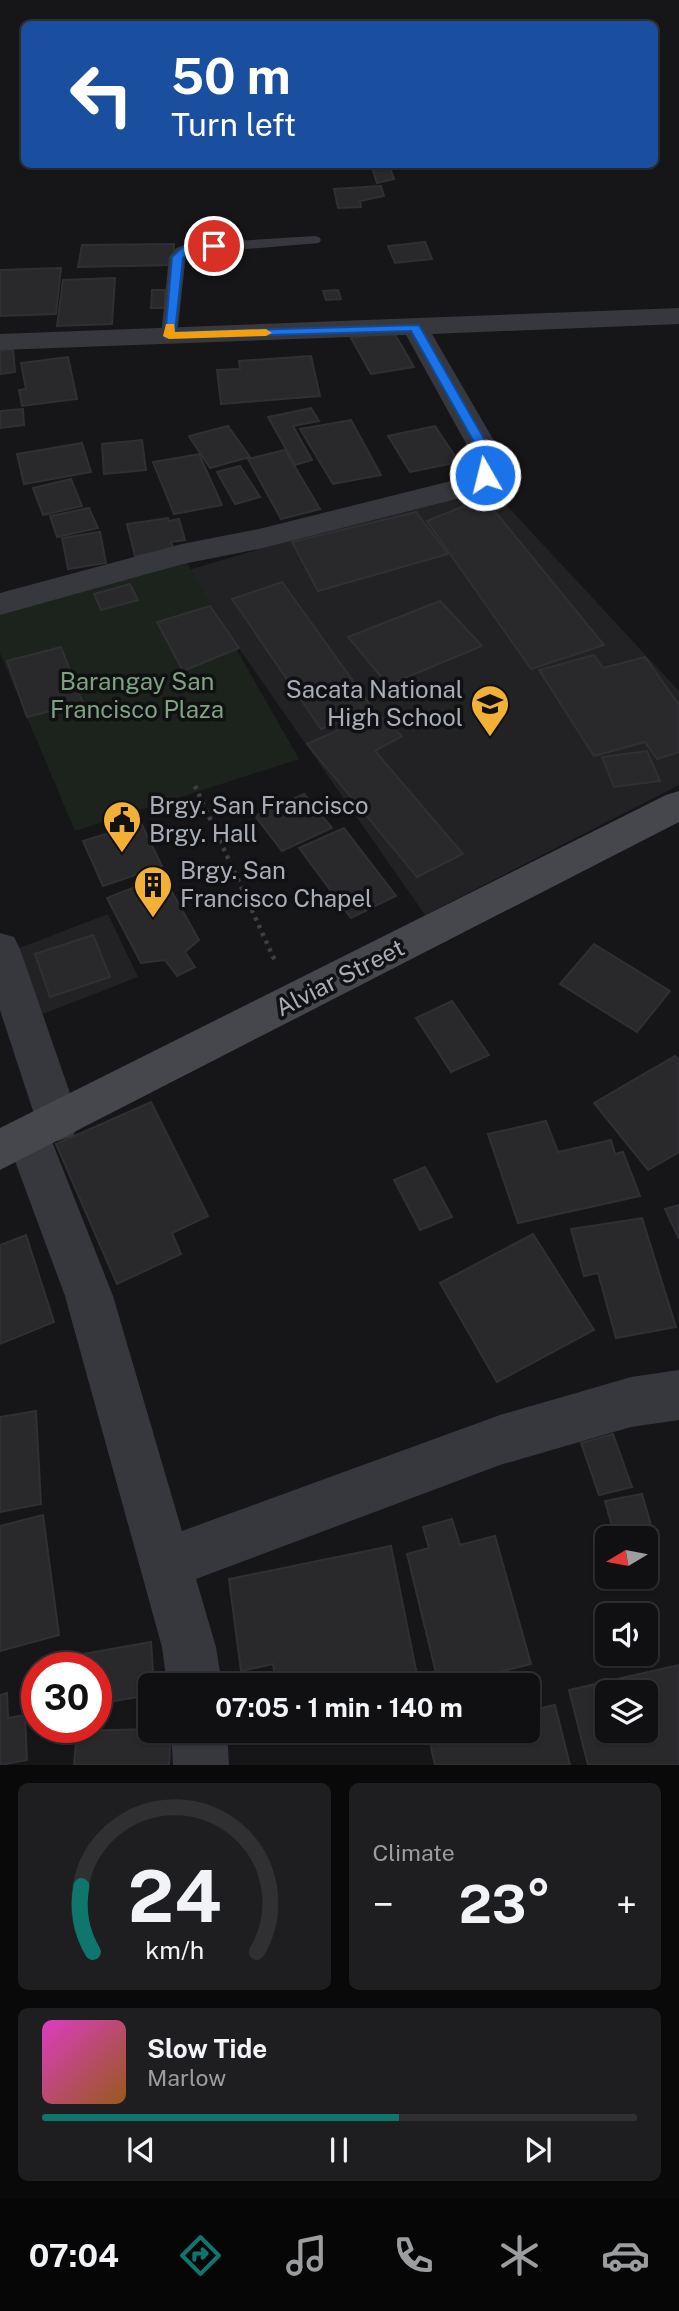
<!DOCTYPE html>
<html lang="en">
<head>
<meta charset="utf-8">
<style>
	:root { --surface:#101012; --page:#1e1e20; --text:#f1f3f6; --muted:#9c9d9f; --line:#303032; --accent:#0f766e }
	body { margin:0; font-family:"Public Sans",sans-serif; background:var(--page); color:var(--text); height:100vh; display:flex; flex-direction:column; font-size:26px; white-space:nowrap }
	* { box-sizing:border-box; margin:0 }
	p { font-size:23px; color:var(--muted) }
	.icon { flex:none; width:38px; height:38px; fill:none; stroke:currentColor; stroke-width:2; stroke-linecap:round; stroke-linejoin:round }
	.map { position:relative; height:1765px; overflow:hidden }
	.details { display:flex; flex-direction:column; gap:18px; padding:18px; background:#09090a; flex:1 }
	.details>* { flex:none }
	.top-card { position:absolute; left:21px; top:21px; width:637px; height:147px; border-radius:10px; box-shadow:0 2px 5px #0004,0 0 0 2px var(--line); background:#1a4fa0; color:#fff; overflow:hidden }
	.needle { width:46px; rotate:260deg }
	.tools { position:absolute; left:595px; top:1526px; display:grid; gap:14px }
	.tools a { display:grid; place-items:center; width:63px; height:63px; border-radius:10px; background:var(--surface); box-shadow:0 2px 5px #0004,0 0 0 2px var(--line); font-size:35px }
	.speed { position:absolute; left:21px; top:1652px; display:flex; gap:14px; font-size:35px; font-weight:700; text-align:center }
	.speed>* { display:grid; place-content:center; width:91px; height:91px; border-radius:50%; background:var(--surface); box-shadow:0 2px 5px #0004,0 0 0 2px var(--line); line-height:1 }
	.speed .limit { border:10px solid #d22; background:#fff; color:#111 }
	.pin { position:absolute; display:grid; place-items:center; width:60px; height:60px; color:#fff; margin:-30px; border:4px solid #fff; border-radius:50%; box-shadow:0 2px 7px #0007 }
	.me { position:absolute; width:77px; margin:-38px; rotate:352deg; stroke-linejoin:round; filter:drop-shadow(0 0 5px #0008) }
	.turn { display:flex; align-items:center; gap:24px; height:147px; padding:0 35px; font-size:32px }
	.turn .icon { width:91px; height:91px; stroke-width:2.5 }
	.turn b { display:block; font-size:49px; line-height:60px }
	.big { font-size:52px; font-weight:700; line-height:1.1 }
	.details .card { flex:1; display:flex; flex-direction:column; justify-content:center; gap:10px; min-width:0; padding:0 24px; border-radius:10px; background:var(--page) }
	.details .dial { align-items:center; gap:0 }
	.dial svg { height:182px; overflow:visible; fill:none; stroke:var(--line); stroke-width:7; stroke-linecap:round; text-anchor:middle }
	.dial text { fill:var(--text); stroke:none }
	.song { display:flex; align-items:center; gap:21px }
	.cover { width:84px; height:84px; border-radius:10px; background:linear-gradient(135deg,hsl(310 70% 55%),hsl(30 70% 35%)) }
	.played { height:7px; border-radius:4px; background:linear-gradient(90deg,var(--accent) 60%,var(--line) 60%) }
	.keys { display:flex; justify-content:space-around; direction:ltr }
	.heat { display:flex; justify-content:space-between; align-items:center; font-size:38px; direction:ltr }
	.details .tiles { flex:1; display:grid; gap:18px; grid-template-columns:1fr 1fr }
	.card:last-child { grid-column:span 2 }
	.trip { position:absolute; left:138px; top:1673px; width:402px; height:70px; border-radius:10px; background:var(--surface); box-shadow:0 2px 5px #0004,0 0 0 2px var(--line); font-weight:700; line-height:70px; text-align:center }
	.dock { display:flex; height:112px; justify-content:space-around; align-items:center; background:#060607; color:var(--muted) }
	.dock .icon { width:49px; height:49px }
	.dock .active { color:var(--accent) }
	.dock b { font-size:32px; color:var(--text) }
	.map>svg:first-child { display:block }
	.built { fill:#222225 }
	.green { fill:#1c231d }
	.building { fill:#29292c; stroke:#303034; stroke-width:2; fill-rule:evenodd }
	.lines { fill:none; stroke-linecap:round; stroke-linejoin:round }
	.path { stroke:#3d3f44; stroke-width:4.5; stroke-dasharray:3.5 5; stroke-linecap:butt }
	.lane { fill:#37383d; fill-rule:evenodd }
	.street { fill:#37383d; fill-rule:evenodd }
	.secondary { fill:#45474d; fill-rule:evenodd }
	.route { fill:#1a73e8; stroke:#114b97; stroke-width:2 }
	.slow { fill:#f59e0b }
	.labels { text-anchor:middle; stroke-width:7; stroke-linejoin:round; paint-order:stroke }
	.park-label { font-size:24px; fill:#7fa381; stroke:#111113 }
	.poi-label { font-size:24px; fill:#a8adb8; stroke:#111113; text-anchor:start }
	.street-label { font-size:24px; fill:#a8adb8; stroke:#111113 }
</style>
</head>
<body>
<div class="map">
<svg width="679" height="1765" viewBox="0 0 679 1765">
	<rect width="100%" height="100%" fill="#161618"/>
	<!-- built -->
	<g class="built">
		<polygon points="486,483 679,691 679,785 425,915 185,571"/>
		<polygon points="108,914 138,977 30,1019 9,952"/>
	</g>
	<!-- green -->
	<polygon class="green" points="182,554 299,759 75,831 0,653 0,604"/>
	<!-- building -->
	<g class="building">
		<polygon points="389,164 394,179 377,183 371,165"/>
		<polygon points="381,186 384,196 360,201 361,207 338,208 334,189"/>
		<polygon points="425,242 432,259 395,263 388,246"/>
		<polygon points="174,244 173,265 78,267 82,245"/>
		<polygon points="61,268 56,314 0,316 0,270"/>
		<polygon points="115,278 112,324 57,326 63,280"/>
		<polygon points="152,290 165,290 165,308 151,308"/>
		<polygon points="338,290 341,299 326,300 323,291"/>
		<polygon points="393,331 414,367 371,374 351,338"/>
		<polygon points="13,349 15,372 0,374 0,351"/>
		<polygon points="311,356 320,396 221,404 217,370 240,369 239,361"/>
		<polygon points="68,357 77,399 22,406 19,390 26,389 21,363"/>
		<polygon points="311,408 319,421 293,426 312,460 295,465 268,417"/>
		<polygon points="23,409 24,425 0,428 0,411"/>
		<polygon points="351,420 381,475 333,484 300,429"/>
		<polygon points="228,426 250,457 210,468 189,436"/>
		<polygon points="435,426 459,462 410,472 388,436"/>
		<polygon points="142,440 146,470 104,474 102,444"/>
		<polygon points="82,443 91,472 24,484 17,454"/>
		<polygon points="285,450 320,509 281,519 248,459"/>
		<polygon points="199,454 222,505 174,514 153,462"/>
		<polygon points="240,466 260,497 235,504 217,472"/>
		<polygon points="71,479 82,506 43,515 33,488"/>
		<polygon points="484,498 604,645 531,669 427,521"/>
		<polygon points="89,508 98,528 57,537 50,516"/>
		<polygon points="416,512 448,554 318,591 292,542"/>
		<polygon points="168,518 169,521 179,519 185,540 171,542 174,549 135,556 127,524"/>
		<polygon points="100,532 106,563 68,569 62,538"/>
		<polygon points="282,582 374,710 321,729 232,599"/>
		<polygon points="130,584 138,600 101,610 94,594"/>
		<polygon points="440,601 482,646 388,685 348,637"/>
		<polygon points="210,606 239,648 183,671 157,622"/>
		<polygon points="61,647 83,703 27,717 7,661"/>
		<polygon points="594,655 603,668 645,657 679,705 679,752 657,759 645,742 594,756 539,670"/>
		<polygon points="377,713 402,736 375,751 463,854 417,877 307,744"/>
		<polygon points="647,751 660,781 614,787 602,757"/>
		<polygon points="304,794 332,828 282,851 255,816"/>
		<polygon points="141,823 162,866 103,886 83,841"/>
		<polygon points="344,828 396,896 351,918 299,848"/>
		<polygon points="163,876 199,940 185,952 195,967 177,976 165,960 141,963 107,898"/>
		<polygon points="93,935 110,977 50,997 35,954"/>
		<polygon points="594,944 670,991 637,1032 560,984"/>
		<polygon points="452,1001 489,1055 451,1072 416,1018"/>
		<polygon points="675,1056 679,1060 679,1152 648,1170 594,1103"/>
		<polygon points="151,1102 208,1216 172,1233 181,1254 117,1284 56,1144"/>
		<polygon points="546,1121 558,1152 611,1140 615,1154 623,1152 640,1196 518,1223 488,1134"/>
		<polygon points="425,1167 452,1217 420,1230 394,1180"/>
		<polygon points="679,1205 679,1239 665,1209"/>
		<polygon points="642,1218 676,1327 616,1338 598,1273 584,1276 571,1229"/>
		<polygon points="533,1234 594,1330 497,1382 440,1283"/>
		<polygon points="26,1235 54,1322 0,1344 0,1245"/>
		<polygon points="36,1411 41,1504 0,1512 0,1417"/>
		<polygon points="613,1434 632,1487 599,1495 581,1443"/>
		<polygon points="642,1494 656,1542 646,1544 646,1538 622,1538 619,1529 613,1530 605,1501"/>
		<polygon points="43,1515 59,1635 0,1651 0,1526"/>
		<polygon points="452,1519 460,1545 495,1536 531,1664 499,1672 502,1685 439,1685 407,1554 429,1548 423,1527"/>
		<polygon points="391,1546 419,1685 276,1685 273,1664 241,1671 229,1579"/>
		<polygon points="151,1642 154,1685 150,1685 150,1695 96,1704 96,1668 43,1668 43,1661"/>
		<path d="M679,1665V1765H588L569,1690ZM607,1692H646V1731H607Z"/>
		<polygon points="7,1693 8,1718 25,1715 27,1760 0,1765 0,1695"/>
		<polygon points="555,1705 570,1765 435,1765 428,1734 442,1731 528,1731 528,1711"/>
		<polygon points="150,1729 171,1731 169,1765 74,1765 77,1731"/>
	</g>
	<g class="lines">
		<!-- path -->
		<polyline class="path" points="195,786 276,963"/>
		<!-- lane -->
		<polygon class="lane" points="314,236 319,237 321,240 319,243 186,254 177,336 169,341 161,336 169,257 176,248 188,244"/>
		<!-- street -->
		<g class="street">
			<polygon points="679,308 679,324 432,334 504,458 496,482 476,494 259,549 183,564 0,615 0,593 182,544 259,529 455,480 471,470 474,458 406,335 0,350 0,334"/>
			<polygon points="0,933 14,937 20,949 80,1122 73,1136 58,1141 51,1139 113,1296 182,1531 500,1415 631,1377 679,1370 679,1420 631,1427 500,1465 196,1579 216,1647 222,1685 167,1685 162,1647 65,1296 6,1137 13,1123 28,1117 36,1120 0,1010"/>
			<polygon points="171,1731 227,1731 229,1765 173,1765"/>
		</g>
		<!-- secondary -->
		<polygon class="secondary" points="679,791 679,822 0,1170 0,1128 666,795"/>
	</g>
	<!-- route -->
	<polygon class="route" points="214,243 219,246 217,248 191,250 183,258 175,332 419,325 495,458 489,478 485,479 479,475 483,458 411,331 165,338 172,257 185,245"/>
	<!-- slow -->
	<polygon class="slow" points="166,324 174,324 175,332 266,329 272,333 266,336 169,339 163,336"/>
	<!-- icons -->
	<defs>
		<symbol id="school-pin" viewBox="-11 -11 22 30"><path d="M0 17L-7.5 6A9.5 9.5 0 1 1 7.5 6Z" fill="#f2b134" stroke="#111113"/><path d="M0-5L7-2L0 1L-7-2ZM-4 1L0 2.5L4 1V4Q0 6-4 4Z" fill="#111"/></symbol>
		<symbol id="civic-pin" viewBox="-11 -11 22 30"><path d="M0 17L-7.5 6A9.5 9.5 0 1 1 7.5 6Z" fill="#f2b134" stroke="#111113"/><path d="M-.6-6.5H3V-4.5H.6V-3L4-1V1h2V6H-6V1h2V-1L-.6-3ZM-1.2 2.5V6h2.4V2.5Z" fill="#111"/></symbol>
		<symbol id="building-pin" viewBox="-11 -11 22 30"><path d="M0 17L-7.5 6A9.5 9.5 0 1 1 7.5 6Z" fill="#f2b134" stroke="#111113"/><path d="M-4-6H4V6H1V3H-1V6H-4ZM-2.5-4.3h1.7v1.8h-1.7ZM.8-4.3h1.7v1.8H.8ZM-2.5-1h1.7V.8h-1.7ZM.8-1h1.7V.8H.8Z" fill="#111"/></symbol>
	</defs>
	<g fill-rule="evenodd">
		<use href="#school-pin" x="468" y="682" width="44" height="60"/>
		<use href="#civic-pin" x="100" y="798" width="44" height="60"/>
		<use href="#building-pin" x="131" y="863" width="44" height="60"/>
	</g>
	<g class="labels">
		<!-- park labels -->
		<g class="park-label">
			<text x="137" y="690">Barangay San<tspan x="137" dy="28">Francisco Plaza</tspan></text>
		</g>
		<!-- poi labels -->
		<g class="poi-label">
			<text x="463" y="698" text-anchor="end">Sacata National<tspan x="463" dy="28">High School</tspan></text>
			<text x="149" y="814">Brgy. San Francisco<tspan x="149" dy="28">Brgy. Hall</tspan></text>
			<text x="180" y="879">Brgy. San<tspan x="180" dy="28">Francisco Chapel</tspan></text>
		</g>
		<!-- street labels -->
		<g class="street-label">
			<text transform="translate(340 978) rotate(-27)" y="8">Alviar Street</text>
		</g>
	</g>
</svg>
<div class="tools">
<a><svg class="needle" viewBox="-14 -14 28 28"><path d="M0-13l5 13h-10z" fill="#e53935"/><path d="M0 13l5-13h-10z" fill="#9c9d9f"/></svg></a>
<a><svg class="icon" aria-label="sound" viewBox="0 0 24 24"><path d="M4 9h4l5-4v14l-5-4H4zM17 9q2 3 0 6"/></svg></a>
<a><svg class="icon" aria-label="layers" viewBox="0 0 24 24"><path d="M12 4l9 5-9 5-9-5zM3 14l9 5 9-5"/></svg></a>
</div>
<div class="speed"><div class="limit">30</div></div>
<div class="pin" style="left:214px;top:246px;background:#d93025"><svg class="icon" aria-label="arrive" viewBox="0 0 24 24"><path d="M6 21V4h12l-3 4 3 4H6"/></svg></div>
<svg class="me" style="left:485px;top:475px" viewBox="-20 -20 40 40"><circle r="17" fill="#1a73e8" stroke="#fff" stroke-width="3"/><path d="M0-11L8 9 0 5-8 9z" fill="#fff"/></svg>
<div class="trip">07:05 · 1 min · 140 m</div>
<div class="top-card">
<div class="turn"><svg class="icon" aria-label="left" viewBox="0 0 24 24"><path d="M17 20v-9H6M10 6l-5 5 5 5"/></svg><div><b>50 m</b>Turn left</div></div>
</div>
</div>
<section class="details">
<div class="tiles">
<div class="card dial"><svg viewBox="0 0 100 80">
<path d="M14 69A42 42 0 1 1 86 69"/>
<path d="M14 69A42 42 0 0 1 9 40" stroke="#0f766e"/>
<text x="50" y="56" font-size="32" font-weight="700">24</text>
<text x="50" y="72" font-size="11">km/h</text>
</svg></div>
<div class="card"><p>Climate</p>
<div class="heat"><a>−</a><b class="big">23°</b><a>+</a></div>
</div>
<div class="card">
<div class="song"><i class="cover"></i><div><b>Slow Tide</b><p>Marlow</p></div></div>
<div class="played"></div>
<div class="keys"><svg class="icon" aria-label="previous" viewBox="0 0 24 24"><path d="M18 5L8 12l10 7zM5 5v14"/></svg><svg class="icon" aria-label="pause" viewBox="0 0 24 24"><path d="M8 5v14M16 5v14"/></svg><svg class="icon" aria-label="next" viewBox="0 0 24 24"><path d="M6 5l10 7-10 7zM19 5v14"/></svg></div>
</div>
</div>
</section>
<nav class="dock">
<b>07:04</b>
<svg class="icon active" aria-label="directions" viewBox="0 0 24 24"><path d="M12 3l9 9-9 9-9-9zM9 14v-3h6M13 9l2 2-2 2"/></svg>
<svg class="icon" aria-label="music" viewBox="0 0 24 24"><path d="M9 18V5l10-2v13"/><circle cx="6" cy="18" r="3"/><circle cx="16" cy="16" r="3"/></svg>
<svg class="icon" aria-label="phone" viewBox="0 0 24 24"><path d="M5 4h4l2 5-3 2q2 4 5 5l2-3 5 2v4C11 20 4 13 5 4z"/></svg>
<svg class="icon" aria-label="climate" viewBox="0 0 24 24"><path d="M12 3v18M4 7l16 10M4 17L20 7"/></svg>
<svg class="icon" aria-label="car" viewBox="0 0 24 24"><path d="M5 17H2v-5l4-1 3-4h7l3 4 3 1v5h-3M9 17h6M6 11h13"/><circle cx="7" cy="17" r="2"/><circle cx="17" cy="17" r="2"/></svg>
</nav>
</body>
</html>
